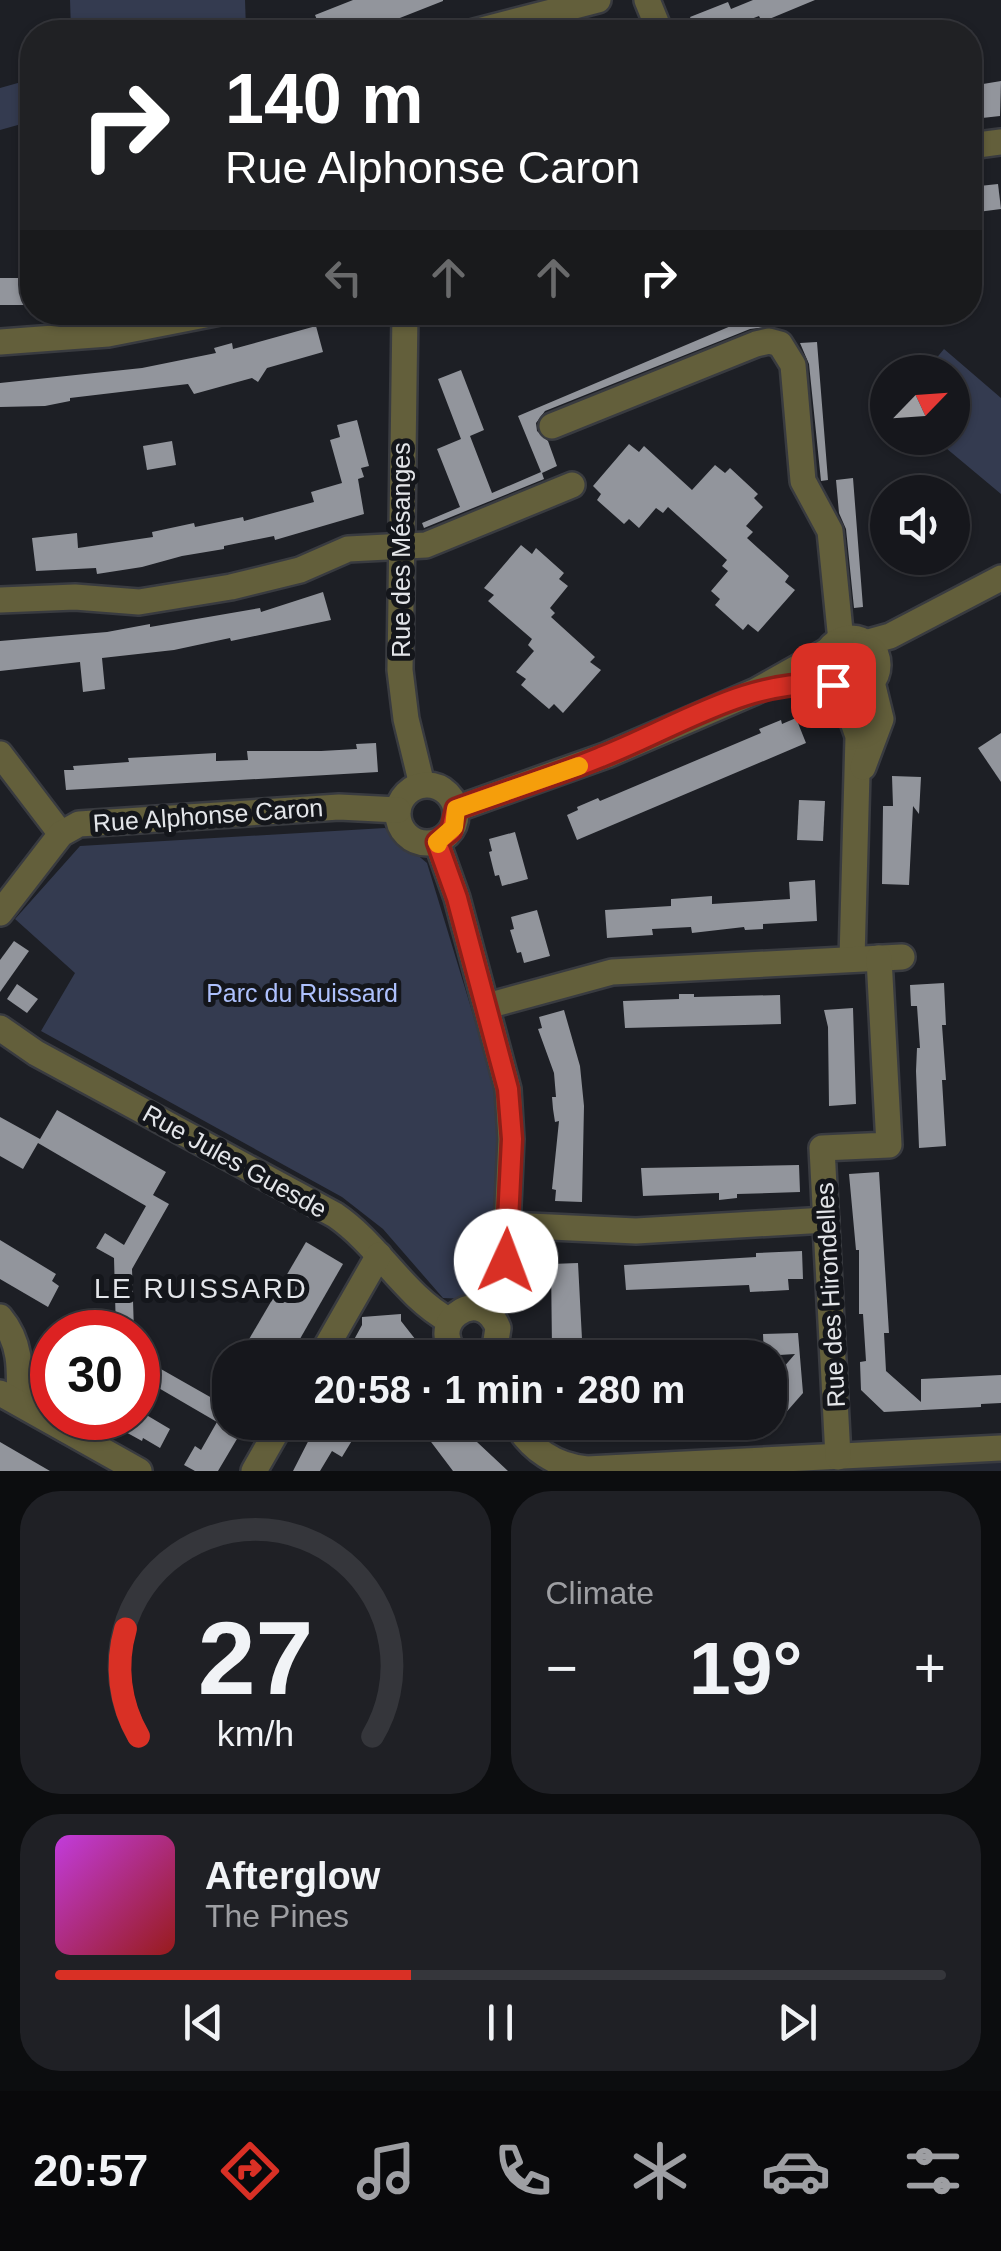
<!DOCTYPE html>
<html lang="en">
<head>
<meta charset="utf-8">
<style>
	:root { --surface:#16171c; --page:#1f2025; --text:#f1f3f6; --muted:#9e9fa3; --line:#35363b; --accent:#d93025 }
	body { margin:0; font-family:Arial,sans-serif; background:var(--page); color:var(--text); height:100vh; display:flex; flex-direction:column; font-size:38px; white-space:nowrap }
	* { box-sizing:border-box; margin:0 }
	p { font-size:32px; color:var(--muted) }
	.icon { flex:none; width:55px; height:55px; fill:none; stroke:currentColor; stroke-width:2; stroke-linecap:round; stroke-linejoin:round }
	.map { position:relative; height:1471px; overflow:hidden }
	.details { display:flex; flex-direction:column; gap:20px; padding:20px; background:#0c0d0f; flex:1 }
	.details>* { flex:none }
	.hud { position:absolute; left:20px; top:20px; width:962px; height:305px; border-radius:40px; box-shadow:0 2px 8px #0004,0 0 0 2px var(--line); background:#202124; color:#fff; overflow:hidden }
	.needle { width:65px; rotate:65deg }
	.controls { position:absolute; left:870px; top:355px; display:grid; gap:20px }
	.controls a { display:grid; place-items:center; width:100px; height:100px; border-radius:50%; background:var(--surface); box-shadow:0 2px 8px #0004,0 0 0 2px var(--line); font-size:50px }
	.speed { position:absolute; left:30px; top:1310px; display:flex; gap:20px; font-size:50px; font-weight:700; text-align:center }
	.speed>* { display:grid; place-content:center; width:130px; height:130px; border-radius:50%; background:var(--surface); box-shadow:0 2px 8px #0004,0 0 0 2px var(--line); line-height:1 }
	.speed .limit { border:15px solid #d22; background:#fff; color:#111 }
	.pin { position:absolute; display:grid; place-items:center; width:85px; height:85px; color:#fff; margin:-42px; border-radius:20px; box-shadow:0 5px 15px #0006 }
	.me { position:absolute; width:110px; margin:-55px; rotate:2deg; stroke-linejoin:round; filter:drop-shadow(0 0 8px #0008) }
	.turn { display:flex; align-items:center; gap:35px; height:210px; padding:0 40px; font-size:45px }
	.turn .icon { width:130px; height:130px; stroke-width:2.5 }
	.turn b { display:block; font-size:70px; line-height:85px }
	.lanes { display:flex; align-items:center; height:95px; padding:0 40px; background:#0003; justify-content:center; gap:50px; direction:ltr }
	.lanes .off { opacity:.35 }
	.big { font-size:75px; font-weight:700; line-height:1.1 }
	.details .card { flex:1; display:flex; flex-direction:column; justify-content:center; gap:15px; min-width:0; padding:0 35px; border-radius:40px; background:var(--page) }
	.details .dial { align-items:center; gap:0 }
	.dial svg { height:260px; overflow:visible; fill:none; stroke:var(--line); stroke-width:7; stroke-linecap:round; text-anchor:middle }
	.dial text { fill:var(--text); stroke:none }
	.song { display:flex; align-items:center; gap:30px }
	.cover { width:120px; height:120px; border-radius:15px; background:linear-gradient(135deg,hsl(290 70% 55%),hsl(0 70% 35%)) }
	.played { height:10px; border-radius:5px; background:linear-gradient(90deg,var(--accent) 40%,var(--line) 40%) }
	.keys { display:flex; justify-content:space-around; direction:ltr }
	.heat { display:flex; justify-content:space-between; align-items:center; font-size:55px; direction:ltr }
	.details .tiles { flex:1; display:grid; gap:20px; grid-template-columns:1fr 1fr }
	.card:last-child { grid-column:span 2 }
	.trip { position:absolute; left:212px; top:1340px; width:575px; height:100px; border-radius:40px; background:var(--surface); box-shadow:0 2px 8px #0004,0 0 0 2px var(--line); font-weight:700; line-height:100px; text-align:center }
	.menu { display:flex; height:160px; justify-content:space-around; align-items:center; background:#09090b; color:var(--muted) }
	.menu .icon { width:70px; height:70px }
	.menu .current { color:var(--accent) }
	.menu b { font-size:45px; color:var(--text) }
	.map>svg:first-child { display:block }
	.built { fill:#242833 }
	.green { fill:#343b50 }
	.building { fill:#92959c }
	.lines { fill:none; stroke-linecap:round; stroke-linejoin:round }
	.minor-casing { stroke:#393b40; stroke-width:30 }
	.minor { stroke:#635f3b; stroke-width:25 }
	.route-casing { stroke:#8d1f18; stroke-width:25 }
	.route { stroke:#d93025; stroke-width:18 }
	.slow { stroke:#f59e0b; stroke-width:18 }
	.labels { text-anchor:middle; stroke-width:10; stroke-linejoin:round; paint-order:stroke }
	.street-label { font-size:25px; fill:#e3e5e9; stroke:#14161b }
	.park-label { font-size:25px; fill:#aec1fd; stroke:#14161b }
	.neighbourhood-label { font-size:28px; letter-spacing:2.5px; fill:#e3e5e9; stroke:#14161b }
</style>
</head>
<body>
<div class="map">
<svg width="1001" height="1471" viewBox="0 0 1001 1471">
	<rect width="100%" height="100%" fill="#1d1f25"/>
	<!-- built -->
	<polygon class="built" points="1001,1461 1001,1471 806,1471"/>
	<!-- green -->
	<g class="green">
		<polygon points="70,0 245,0 246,29 71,32"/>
		<polygon points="32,79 32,121 0,130 0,88"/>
		<polygon points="944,349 1001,398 1001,494 934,438 952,438 952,372 925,372"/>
		<path d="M385,828L427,863L499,1100L498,1269C483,1296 474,1300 443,1298L383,1229L342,1197L41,1031L75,973L15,919L80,846Z"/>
	</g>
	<!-- building -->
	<g class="building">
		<polygon points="353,0 443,0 443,1 382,25 379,18 342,32 322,32 315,15"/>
		<polygon points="753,0 815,0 762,22 759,16 717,32 697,32 690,17 728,2 731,9"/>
		<polygon points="1001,81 1000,116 982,118 977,85"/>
		<polygon points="998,184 1001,209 970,213 970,187"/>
		<rect x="0" y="278" width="32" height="27"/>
		<polygon points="764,312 806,313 775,326 750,329 545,411 536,423 537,431 548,441 557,466 542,473 544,479 424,528 422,523 460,507 437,449 461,439 438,379 461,370 484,430 470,436 492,493 541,472 518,416"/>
		<polygon points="316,326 323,352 267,368 258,382 252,378 194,394 188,384 70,398 70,401 45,406 0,407 0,383 142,368 216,353 214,348 232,343 233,349"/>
		<polygon points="817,342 828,480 821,481 809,364 800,343"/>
		<polygon points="357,420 369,466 361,468 364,477 358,479 364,514 275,540 274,536 224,546 224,549 182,556 142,567 97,574 96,568 36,571 32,538 77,533 78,548 153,537 152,532 194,523 195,527 243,517 244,521 314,502 311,492 342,483 330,440 340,437 337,425"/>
		<polygon points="172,441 176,465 147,470 143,446"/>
		<polygon points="629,444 639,452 644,446 692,490 715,465 725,473 730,468 758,494 754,498 763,507 746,526 753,532 747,538 789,576 785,582 795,590 758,632 748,624 743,630 715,605 720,599 711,591 728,571 722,566 727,560 668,507 663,513 656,508 639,528 629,519 624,524 597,500 601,494 593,486"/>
		<polygon points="853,478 863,607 854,608 846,529 839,513 836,480"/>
		<polygon points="521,545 532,554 536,548 564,573 559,579 568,586 550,608 555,613 551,617 595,657 590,662 601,670 563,713 554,704 549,709 521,685 526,679 516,672 534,651 528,645 532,639 488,601 494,595 484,588"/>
		<polygon points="323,592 331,620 231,641 230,638 174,650 102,658 105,689 83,692 80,662 0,671 0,641 107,632 150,624 150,627 260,608 261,612"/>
		<polygon points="796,718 806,743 577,840 567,815 578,810 577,807 598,798 600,801 761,733 759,729 781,720 782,724"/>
		<polygon points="1001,733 1001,782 978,748"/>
		<polygon points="376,743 378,772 66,790 64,770 74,770 73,766 129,762 128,758 216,753 216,761 248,760 247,751 321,751 357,749 356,744"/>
		<polygon points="892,776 921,777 919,814 913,806 909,885 882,884 883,806 893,806"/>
		<polygon points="799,800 825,801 823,841 797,840"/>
		<polygon points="515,832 528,879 502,886 499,875 495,876 489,852 492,851 489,839"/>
		<polygon points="815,880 817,921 763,924 763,929 745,930 744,927 692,933 691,927 652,929 653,935 607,938 605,910 671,906 671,899 712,896 712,904 790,899 789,882"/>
		<polygon points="537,910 550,956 524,963 521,952 517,953 510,930 514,929 511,917"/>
		<polygon points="14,941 29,951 0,992 0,960"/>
		<polygon points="944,983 946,1025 942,1025 946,1080 942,1080 946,1146 919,1148 916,1071 917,1048 920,1048 917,1006 911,1006 910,985"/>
		<polygon points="17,984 38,999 27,1013 7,999"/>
		<polygon points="679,994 694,994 694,997 780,995 781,1024 625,1028 623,1001 679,999"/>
		<polygon points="853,1008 856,1104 829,1106 828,1027 824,1010"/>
		<polygon points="564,1010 580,1066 584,1106 582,1202 555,1201 556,1190 552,1189 559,1121 555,1122 553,1109 552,1097 556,1097 554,1073 538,1029 542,1028 539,1017"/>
		<polygon points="57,1110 166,1172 153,1195 169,1204 132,1269 134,1332 116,1332 114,1258 96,1248 105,1233 124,1245 146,1206 38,1143 23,1169 0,1156 0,1117 40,1139"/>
		<polygon points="799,1165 800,1192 737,1194 737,1198 719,1200 719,1193 643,1196 641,1168"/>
		<polygon points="879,1172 889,1333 884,1333 886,1371 921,1402 921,1379 1001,1375 1001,1403 981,1404 981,1407 884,1412 861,1390 860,1362 866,1361 863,1314 859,1314 859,1250 856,1250 849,1174"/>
		<polygon points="0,1240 56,1274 52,1281 59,1286 48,1307 0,1279"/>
		<polygon points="306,1242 343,1264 289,1358 238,1358"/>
		<polygon points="802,1251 803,1279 788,1279 789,1290 750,1292 749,1285 626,1290 624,1265 756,1257 756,1253"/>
		<polygon points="578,1263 583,1358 557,1358 556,1349 552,1349 551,1264"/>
		<polygon points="401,1314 401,1321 430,1358 408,1358 403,1351 344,1358 362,1325 362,1317"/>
		<polygon points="798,1333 803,1393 782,1417 770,1418 770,1383 795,1354 764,1356 763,1334"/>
		<polygon points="138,1356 226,1406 230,1398 230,1422 247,1422 218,1471 195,1471 184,1465 195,1446 201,1450 217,1422 138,1376"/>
		<polygon points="138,1410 170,1429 160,1448 143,1438 142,1441 100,1418 138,1418"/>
		<polygon points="318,1422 348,1422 359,1429 342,1457 332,1451 320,1471 293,1471"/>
		<polygon points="416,1422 466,1422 479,1440 477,1442 508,1471 453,1471"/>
		<polygon points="0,1442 50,1471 0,1471"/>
	</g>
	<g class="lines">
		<defs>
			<g id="minor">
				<polyline points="647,0 660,32"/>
				<polyline points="474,32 598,0"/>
				<polyline points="970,146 1001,142"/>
				<polyline points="405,312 400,670 406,719 422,785"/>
				<polyline points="0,342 108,334 220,312"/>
				<polyline points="552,426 756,344 769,341 780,344 793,365 803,481 830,531 841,641"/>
				<polyline points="0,600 75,597 139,602 231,587 300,570 348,549 426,545 572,485"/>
				<circle cx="851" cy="665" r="27"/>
				<polyline points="865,643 890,636 1001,578"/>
				<polyline points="842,691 858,736 852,959"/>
				<polyline points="0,754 61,834"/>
				<polyline points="863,767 881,719 872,682"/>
				<circle cx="427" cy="814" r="29"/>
				<polyline points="456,809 607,755 756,691 829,650"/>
				<polyline points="437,842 457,898 508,1089 511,1139 505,1271 500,1289 487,1312"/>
				<polyline points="0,913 61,834 79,824 339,807 398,810"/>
				<polyline points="487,1006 612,972 902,957"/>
				<path d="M0,1028L36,1053L335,1215C379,1245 403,1295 450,1321"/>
				<polyline points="508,1225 636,1231 826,1220"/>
				<path d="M0,1317C22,1343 20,1371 19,1403"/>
				<polyline points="320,1358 379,1255"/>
				<path d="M463,1358C418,1329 480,1280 498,1328L495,1347L483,1358"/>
				<polyline points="0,1393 139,1471"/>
				<path d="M515,1422C531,1450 556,1466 587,1469L1001,1448"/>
				<polyline points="838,1457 822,1148 889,1145 879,958"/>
				<polyline points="254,1471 282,1422"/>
			</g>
		</defs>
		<!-- minor casing -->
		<use href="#minor" class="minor-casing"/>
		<!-- minor -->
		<use href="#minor" class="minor"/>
	</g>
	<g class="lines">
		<defs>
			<path id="route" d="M506,1261L512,1139L508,1089L457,898L437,842L451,831L456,809C504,791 553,777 601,757C676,728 750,676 833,685"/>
		</defs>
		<!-- route casing -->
		<use href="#route" class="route-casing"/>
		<!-- route -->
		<use href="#route" class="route"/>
		<!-- slow -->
		<polyline class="slow" points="438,844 437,842 454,827 456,809 579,766"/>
	</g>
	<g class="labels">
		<!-- street labels -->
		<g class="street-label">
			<text transform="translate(401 550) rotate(-90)" y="9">Rue des Mésanges</text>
			<text transform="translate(208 815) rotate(-4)" y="9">Rue Alphonse Caron</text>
			<text transform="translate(235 1161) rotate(29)" y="9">Rue Jules Guesde</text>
			<text transform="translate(830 1295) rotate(-93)" y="9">Rue des Hirondelles</text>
		</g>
		<!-- park labels -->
		<g class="park-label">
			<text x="302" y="1002">Parc du Ruissard</text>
		</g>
		<!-- neighbourhood labels -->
		<g class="neighbourhood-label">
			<text x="201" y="1298">LE RUISSARD</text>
		</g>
	</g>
</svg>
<div class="controls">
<a><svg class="needle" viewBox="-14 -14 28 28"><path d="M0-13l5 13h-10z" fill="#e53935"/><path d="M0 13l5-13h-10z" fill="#9e9fa3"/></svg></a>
<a><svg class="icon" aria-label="sound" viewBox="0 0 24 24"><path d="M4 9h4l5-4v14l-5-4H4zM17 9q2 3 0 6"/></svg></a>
</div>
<div class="speed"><div class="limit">30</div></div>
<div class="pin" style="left:833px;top:685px;background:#d93025"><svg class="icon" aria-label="arrive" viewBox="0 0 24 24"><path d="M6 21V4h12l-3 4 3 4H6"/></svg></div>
<svg class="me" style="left:506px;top:1261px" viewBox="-20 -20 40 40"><circle r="19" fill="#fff"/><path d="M0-13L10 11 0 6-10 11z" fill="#d93025"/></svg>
<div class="trip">20:58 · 1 min · 280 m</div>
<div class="hud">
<div class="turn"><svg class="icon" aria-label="right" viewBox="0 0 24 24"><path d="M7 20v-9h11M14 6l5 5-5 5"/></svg><div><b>140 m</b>Rue Alphonse Caron</div></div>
<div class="lanes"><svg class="icon off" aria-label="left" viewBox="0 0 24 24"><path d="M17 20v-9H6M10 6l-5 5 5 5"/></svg><svg class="icon off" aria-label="ahead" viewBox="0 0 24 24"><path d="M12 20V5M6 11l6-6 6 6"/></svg><svg class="icon off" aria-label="ahead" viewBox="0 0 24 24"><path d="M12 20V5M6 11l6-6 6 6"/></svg><svg class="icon" aria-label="right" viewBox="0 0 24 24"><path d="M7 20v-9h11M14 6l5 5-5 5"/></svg></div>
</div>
</div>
<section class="details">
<div class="tiles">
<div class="card dial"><svg viewBox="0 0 100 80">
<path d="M14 69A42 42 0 1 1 86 69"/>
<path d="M14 69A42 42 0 0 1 10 36" stroke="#d93025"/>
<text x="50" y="56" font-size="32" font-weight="700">27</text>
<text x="50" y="72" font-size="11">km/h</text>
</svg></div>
<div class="card"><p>Climate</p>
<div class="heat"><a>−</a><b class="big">19°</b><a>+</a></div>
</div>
<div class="card">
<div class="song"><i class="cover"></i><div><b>Afterglow</b><p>The Pines</p></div></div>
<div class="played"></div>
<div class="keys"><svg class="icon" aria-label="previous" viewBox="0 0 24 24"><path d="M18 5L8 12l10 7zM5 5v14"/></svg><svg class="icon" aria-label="pause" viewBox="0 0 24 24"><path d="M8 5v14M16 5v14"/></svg><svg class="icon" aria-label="next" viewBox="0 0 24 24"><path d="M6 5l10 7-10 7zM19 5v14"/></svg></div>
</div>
</div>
</section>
<nav class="menu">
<b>20:57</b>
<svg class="icon current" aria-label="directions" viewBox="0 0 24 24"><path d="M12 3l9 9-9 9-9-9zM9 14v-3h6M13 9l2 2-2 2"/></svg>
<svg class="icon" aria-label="music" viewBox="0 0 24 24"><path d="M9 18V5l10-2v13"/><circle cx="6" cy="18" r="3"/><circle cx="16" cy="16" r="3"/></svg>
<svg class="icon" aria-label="phone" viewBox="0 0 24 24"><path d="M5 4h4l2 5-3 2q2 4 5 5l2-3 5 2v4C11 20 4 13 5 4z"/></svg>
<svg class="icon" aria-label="climate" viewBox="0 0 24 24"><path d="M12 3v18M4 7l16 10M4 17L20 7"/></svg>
<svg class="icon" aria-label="car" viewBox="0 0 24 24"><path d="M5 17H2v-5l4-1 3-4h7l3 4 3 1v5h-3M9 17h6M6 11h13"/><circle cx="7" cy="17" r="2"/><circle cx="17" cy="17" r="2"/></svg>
<svg class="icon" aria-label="filters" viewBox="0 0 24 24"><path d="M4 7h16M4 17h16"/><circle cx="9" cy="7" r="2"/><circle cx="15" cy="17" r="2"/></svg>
</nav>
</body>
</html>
